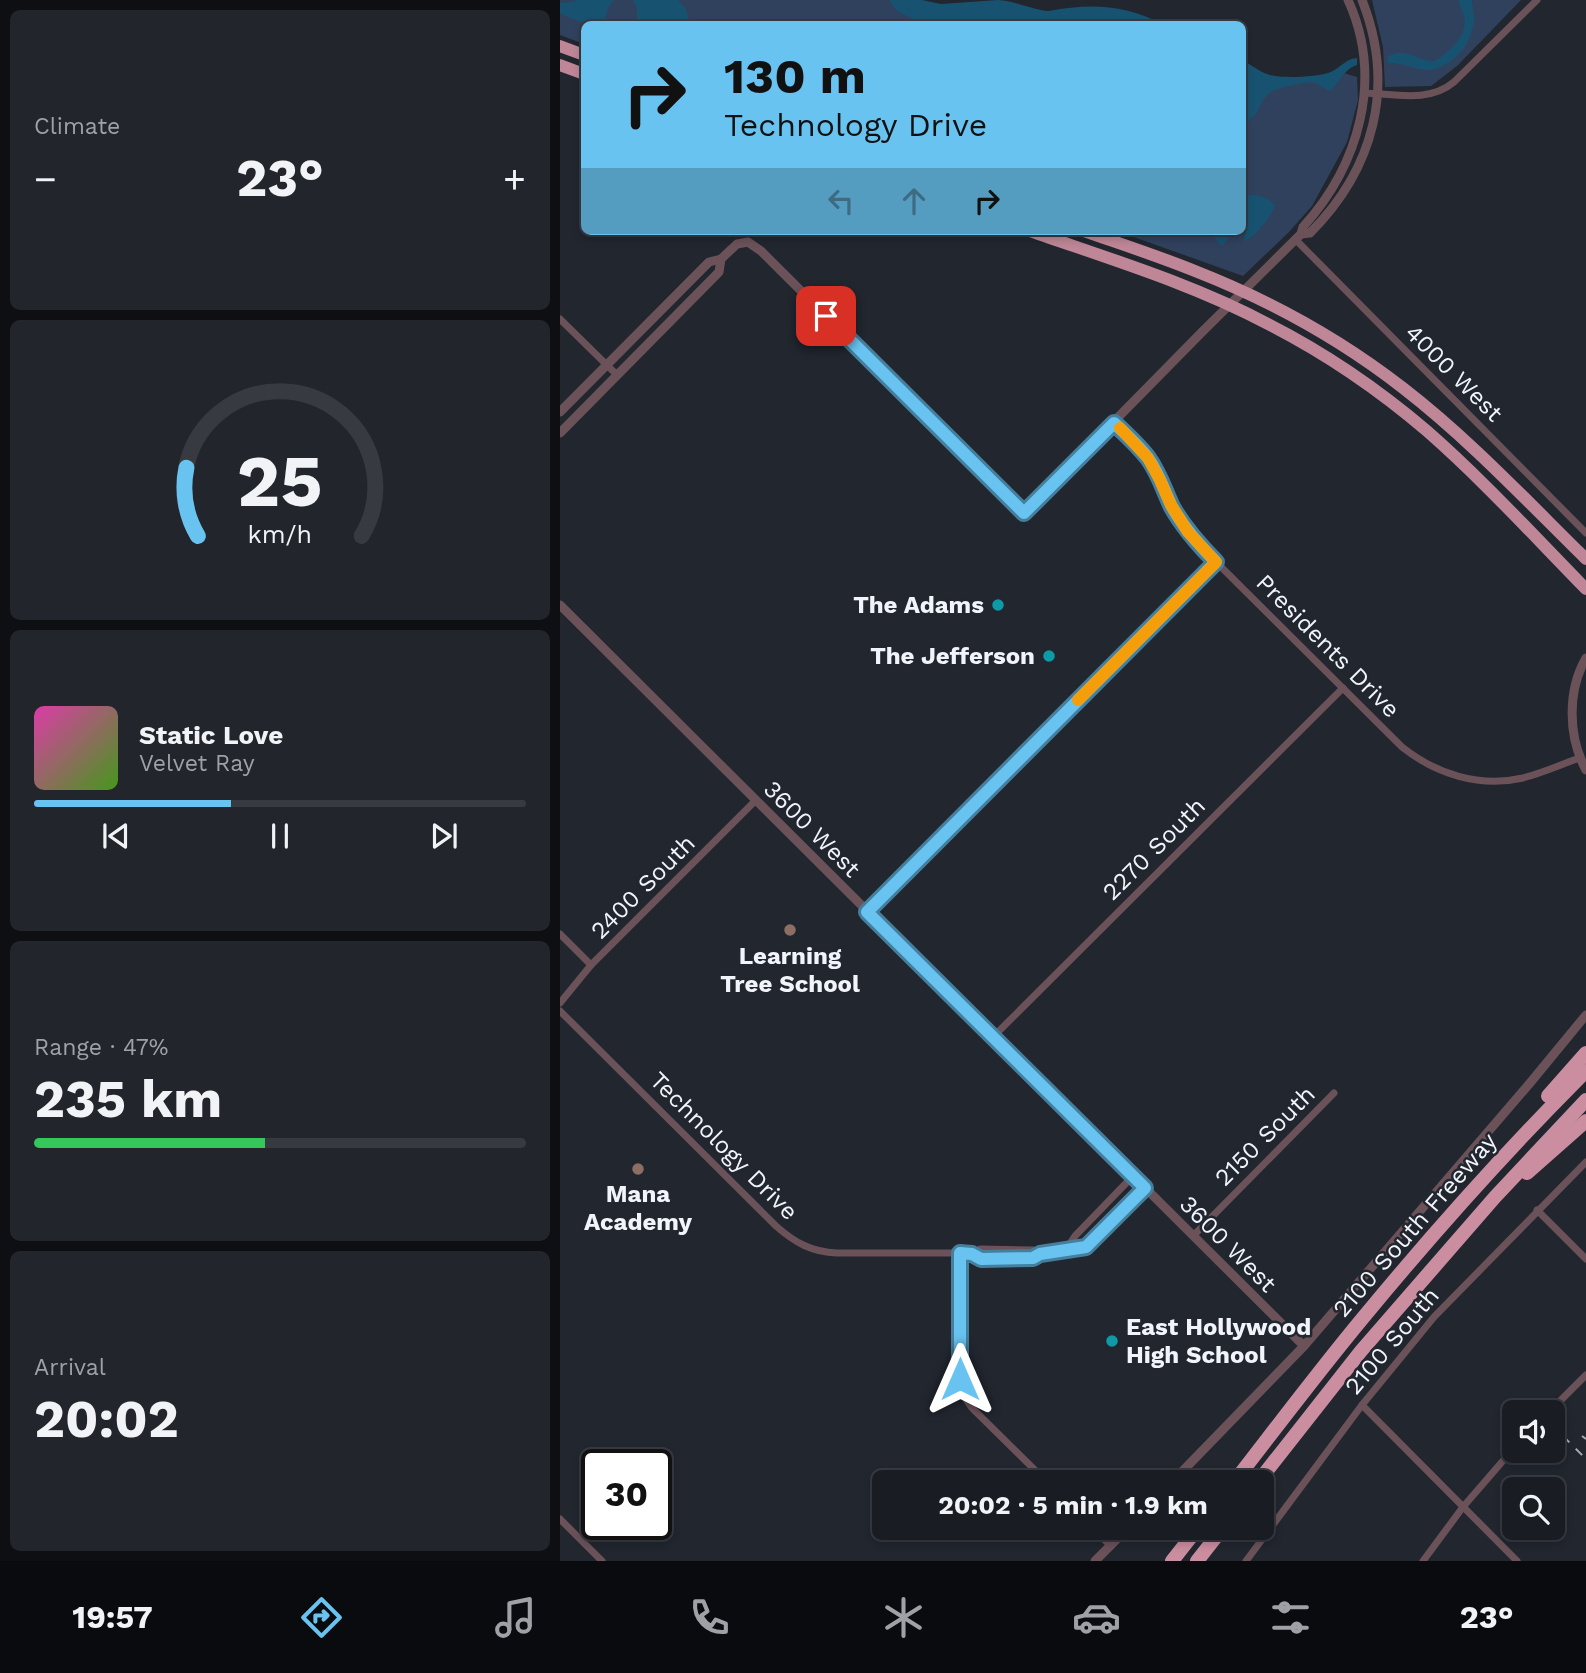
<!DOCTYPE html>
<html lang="en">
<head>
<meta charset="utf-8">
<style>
	:root { --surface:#191c23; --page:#22252b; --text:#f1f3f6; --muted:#9fa1a6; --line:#373a41; --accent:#69c3f1 }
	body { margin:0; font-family:"Work Sans",sans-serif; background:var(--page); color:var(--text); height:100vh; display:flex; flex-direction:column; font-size:26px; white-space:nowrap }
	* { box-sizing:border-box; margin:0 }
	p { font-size:23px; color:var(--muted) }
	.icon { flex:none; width:38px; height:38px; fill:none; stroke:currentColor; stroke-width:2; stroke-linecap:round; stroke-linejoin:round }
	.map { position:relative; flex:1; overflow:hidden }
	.details { display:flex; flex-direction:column; gap:10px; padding:10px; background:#0e0f13; width:560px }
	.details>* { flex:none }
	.banner { position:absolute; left:21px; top:21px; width:665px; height:214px; border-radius:10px; box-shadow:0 4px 10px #0003,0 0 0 2px var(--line); background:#69c3f1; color:#111; overflow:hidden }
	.fabs { position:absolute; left:942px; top:1400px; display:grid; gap:14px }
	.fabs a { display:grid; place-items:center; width:63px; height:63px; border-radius:10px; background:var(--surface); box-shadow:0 4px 10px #0003,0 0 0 2px var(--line); font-size:35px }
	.speed { position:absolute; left:21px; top:1449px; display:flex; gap:14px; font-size:35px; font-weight:700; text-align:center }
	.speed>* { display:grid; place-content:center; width:91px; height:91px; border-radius:50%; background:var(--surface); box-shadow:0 4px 10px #0003,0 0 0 2px var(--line); line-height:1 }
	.speed .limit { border:4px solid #111; border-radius:10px; background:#fff; color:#111 }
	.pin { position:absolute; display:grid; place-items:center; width:60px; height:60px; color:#fff; margin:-30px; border-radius:14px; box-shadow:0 4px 10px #0006 }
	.me { position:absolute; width:77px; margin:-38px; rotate:0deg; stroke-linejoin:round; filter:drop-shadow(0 0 5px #0008) }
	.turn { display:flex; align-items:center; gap:24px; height:147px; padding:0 28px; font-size:32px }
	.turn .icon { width:91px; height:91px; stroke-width:2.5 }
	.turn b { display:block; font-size:49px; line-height:60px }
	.lanes { display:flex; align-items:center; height:66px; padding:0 28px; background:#0003; justify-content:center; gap:35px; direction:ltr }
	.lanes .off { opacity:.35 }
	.big { font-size:52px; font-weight:700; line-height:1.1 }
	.details .card { flex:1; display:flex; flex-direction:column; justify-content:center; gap:10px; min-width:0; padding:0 24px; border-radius:10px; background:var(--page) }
	.details .dial { align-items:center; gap:0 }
	.dial svg { height:182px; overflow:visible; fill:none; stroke:var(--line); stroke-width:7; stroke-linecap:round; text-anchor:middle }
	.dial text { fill:var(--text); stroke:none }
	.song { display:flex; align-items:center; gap:21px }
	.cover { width:84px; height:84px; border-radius:10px; background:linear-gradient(135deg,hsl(320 70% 55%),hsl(100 70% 35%)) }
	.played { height:7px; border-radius:4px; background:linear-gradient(90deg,var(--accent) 40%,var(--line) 40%) }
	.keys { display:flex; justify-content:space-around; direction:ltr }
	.heat { display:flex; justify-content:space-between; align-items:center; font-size:38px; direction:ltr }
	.charge { height:10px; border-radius:5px; background:linear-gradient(90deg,#34c759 47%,var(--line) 0) }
	.trip { position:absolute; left:312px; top:1470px; width:402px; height:70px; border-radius:10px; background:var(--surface); box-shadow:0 4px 10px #0003,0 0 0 2px var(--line); font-weight:700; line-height:70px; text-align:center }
	.dock { display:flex; height:112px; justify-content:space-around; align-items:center; background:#0a0b0e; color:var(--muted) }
	.dock .icon { width:49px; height:49px }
	.dock .on { color:var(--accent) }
	.dock b { font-size:32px; color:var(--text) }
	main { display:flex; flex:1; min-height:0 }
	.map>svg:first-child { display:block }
	.grass { fill:#30415e }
	.water { fill:#175371 }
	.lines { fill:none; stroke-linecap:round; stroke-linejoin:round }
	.minor { stroke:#6b5259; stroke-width:7 }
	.tertiary { stroke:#6b5259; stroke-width:9 }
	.trunk { stroke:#be8696; stroke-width:12 }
	.motorway { stroke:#cb8ea0; stroke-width:14 }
	.rail { stroke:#a5a9b0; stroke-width:2; stroke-dasharray:9 9; stroke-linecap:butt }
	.route-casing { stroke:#447f9d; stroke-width:18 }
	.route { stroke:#69c3f1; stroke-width:12 }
	.slow { stroke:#f59e0b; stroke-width:12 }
	.culture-dot { fill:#0f9aa8; stroke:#21262f; stroke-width:2.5 }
	.education-dot { fill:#8d6e63; stroke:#21262f; stroke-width:2.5 }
	.labels { text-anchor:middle; stroke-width:5; stroke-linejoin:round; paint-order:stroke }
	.street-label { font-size:24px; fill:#f1f5fb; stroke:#21262f }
	.poi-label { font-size:24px; font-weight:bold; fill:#f1f5fb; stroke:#21262f; text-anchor:end }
</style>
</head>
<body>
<main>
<section class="details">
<div class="card"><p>Climate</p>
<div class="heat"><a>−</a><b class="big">23°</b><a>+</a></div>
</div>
<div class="card dial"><svg viewBox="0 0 100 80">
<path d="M14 69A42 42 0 1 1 86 69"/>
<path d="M14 69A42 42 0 0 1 9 39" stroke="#69c3f1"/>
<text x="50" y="56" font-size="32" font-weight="700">25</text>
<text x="50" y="72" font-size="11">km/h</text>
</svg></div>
<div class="card">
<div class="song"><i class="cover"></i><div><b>Static Love</b><p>Velvet Ray</p></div></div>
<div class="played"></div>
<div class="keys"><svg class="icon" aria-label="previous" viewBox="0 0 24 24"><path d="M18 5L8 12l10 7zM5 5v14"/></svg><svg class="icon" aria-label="pause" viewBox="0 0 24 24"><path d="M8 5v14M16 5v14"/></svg><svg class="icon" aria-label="next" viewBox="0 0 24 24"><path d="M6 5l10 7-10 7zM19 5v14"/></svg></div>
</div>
<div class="card"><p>Range · 47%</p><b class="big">235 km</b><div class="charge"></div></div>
<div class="card"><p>Arrival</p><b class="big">20:02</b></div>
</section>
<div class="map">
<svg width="1026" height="1561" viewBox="0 0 1026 1561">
	<rect width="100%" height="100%" fill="#21262f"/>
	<!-- grass -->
	<g class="grass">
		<polygon points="0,0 346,0 378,10 572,24 24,24 24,44 0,35"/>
		<polygon points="812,0 961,0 897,66 871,86 825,87 823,47"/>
		<polygon points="683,70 716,84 784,73 797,77 798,100 787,142 752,206 729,232 683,276 557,231 682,231"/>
	</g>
	<!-- water -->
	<g class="water">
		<path d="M19,0H54L49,6L43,24C27,25 14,20 0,13V2L4,3Z"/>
		<path d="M73,0H118C124,7 131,14 127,24H77V8Z"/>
		<path d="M330,0H362L381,4L438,0C456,1 472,10 489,11C532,3 564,5 603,24H360C350,15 335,15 330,0Z"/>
		<path d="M899,0H912C912,8 915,15 914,22C912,31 909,41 904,48C897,58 880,71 867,70C853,69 842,62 828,63V56C832,55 835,53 839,53C852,52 861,62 875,61C889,52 909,35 904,16C902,9 899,7 899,0Z"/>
		<path d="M797,58V65C785,68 779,83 770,91L755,83L750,82C739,84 715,87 707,95C697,106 700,116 683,124V62C692,64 698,71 707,74C717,79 757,77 768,73C779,70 784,59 797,58Z"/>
		<path d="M682,194C695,196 707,194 715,206C709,219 697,235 685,241L684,240L686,230L683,227Z"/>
		<polygon points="645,231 674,231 662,246 650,233"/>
	</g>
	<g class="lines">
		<!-- minor -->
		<g class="minor">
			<path d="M805,93C835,94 869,103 894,82L977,0"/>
			<polyline points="735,239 1026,533"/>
			<polyline points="0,319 57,375"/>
			<path d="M554,423L588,458L600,479L611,505L636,542L842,747C876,774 919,788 963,778C982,773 1001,765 1019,758"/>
			<polyline points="307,912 656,562"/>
			<polyline points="0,934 31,965"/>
			<polyline points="0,1003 31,965 196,800"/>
			<path d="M0,1011L216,1226C235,1243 252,1252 277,1253H400L412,1254L420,1259L473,1258L479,1254L507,1248L526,1247L585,1188"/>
			<polyline points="433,1037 783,688"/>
			<polyline points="977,1210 1026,1259"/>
			<polyline points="633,1236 774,1093"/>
			<polyline points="507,1248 515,1236 573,1176"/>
			<polyline points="400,1253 400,1387 403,1395 412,1408 487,1482"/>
			<polyline points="412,1254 420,1249 473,1250 479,1254"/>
			<polyline points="802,1405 957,1561"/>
			<polyline points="989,1412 1026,1375"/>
			<polyline points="0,1519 42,1561"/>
			<polyline points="532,1528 551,1546"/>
			<polyline points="686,1561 802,1405 874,1317 1026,1162"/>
			<polyline points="863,1561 903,1507 954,1448"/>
		</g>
		<!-- tertiary -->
		<g class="tertiary">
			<path d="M741,234L750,233C814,169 836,86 802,0"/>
			<path d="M0,412L149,262L161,259L177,244L188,242L201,251L464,513L642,332L741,234L743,227C799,165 824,79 788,0"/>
			<polyline points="0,433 159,272 161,259"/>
			<polyline points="0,605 744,1346"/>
			<path d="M1026,658C1007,691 1008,737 1026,770"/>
			<polyline points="612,1482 744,1346 970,1083 1026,1015"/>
			<polyline points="535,1561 568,1528"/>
		</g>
		<!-- trunk -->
		<g class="trunk">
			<polyline points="0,46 24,55"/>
			<polyline points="0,65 24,74"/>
			<path d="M470,231C550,259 633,284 708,324C765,353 819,390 867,431C923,480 974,536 1026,589"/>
			<path d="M524,231C561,244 598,256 635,271C709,300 780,339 843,388C909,439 967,501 1026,559"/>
		</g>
		<!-- motorway -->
		<g class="motorway">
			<polyline points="988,1096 1026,1053"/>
			<polyline points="967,1173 1026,1121"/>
			<path d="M674,1482C716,1428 758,1372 802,1319C873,1233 947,1150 1026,1071"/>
			<polyline points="698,1482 801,1351 935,1197 1026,1100"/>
			<polyline points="612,1561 638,1528"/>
			<polyline points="637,1561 663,1528"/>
		</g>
		<!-- rail -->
		<g class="rail">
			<polyline points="1003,1436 1026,1459"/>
			<polyline points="1022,1436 1026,1439"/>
		</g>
	</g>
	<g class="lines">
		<defs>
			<path id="route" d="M266,316L464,513L554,423C566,434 578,445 588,458C599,473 604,490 612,507C624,528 639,545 656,562L307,912L585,1188L526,1247L480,1254L473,1258L421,1259L412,1254L400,1253V1379"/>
		</defs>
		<!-- route casing -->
		<use href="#route" class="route-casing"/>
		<!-- route -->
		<use href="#route" class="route"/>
		<!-- slow -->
		<polyline class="slow" points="518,700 656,562 628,532 611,505 600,480 588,458 560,428"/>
	</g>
	<!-- markers -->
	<g class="culture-dot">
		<circle cx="438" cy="605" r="7"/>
		<circle cx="489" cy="656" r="7"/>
		<circle cx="552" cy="1341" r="7"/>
	</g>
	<g class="education-dot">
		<circle cx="230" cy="930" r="7"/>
		<circle cx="78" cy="1169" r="7"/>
	</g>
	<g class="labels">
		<!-- street labels -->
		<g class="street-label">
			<text transform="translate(894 373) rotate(45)" y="8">4000 West</text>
			<text transform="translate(768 646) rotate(45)" y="8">Presidents Drive</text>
			<text transform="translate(252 829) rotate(45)" y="8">3600 West</text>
			<text transform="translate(594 849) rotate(-45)" y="8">2270 South</text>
			<text transform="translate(83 887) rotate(-45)" y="8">2400 South</text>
			<text transform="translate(705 1136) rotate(-45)" y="8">2150 South</text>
			<text transform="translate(164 1146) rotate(45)" y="8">Technology Drive</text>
			<text transform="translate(855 1225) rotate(-49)" y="8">2100 South Freeway</text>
			<text transform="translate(668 1244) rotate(45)" y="8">3600 West</text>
			<text transform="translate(832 1341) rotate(-50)" y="8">2100 South</text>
		</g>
		<!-- poi labels -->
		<g class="poi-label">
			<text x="424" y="613">The Adams</text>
			<text x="475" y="664">The Jefferson</text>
			<text x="230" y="964" text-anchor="middle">Learning<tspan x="230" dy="28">Tree School</tspan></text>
			<text x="78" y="1202" text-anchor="middle">Mana<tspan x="78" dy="28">Academy</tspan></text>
			<text x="566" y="1335" text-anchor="start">East Hollywood<tspan x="566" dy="28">High School</tspan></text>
		</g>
	</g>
</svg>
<div class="fabs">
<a><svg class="icon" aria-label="sound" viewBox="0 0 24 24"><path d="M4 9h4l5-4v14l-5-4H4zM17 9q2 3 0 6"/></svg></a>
<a><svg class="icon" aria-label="search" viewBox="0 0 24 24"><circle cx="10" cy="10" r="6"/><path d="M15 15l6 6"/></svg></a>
</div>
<div class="speed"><div class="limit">30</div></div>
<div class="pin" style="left:266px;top:316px;background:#d93025"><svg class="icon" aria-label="arrive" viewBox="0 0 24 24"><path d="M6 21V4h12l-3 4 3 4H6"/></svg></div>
<svg class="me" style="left:400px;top:1379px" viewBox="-20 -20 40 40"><path d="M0-17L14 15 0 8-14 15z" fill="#69c3f1" stroke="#fff" stroke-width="4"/></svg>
<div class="trip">20:02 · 5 min · 1.9 km</div>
<div class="banner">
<div class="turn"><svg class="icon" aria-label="right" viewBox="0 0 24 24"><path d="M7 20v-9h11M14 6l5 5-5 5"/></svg><div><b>130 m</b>Technology Drive</div></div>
<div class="lanes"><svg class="icon off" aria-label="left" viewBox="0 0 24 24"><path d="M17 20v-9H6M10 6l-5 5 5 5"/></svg><svg class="icon off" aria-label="ahead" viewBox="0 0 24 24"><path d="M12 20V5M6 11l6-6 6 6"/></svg><svg class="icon" aria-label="right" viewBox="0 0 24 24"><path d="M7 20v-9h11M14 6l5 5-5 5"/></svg></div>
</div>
</div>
</main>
<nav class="dock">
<b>19:57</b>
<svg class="icon on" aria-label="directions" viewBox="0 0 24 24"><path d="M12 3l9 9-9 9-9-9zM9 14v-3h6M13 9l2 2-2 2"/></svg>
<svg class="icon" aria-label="music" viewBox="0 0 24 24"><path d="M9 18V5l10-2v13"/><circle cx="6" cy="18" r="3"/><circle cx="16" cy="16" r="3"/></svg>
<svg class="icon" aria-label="phone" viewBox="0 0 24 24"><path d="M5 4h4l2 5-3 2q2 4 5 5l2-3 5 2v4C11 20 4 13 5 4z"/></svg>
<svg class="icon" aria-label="climate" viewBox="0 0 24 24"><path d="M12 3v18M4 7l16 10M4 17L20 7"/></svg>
<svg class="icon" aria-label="car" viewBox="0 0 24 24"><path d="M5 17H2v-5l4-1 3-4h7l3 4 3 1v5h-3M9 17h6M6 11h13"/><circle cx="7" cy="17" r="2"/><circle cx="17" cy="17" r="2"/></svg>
<svg class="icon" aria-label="filters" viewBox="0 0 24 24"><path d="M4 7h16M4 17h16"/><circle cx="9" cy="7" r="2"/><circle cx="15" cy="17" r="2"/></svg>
<b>23°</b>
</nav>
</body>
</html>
